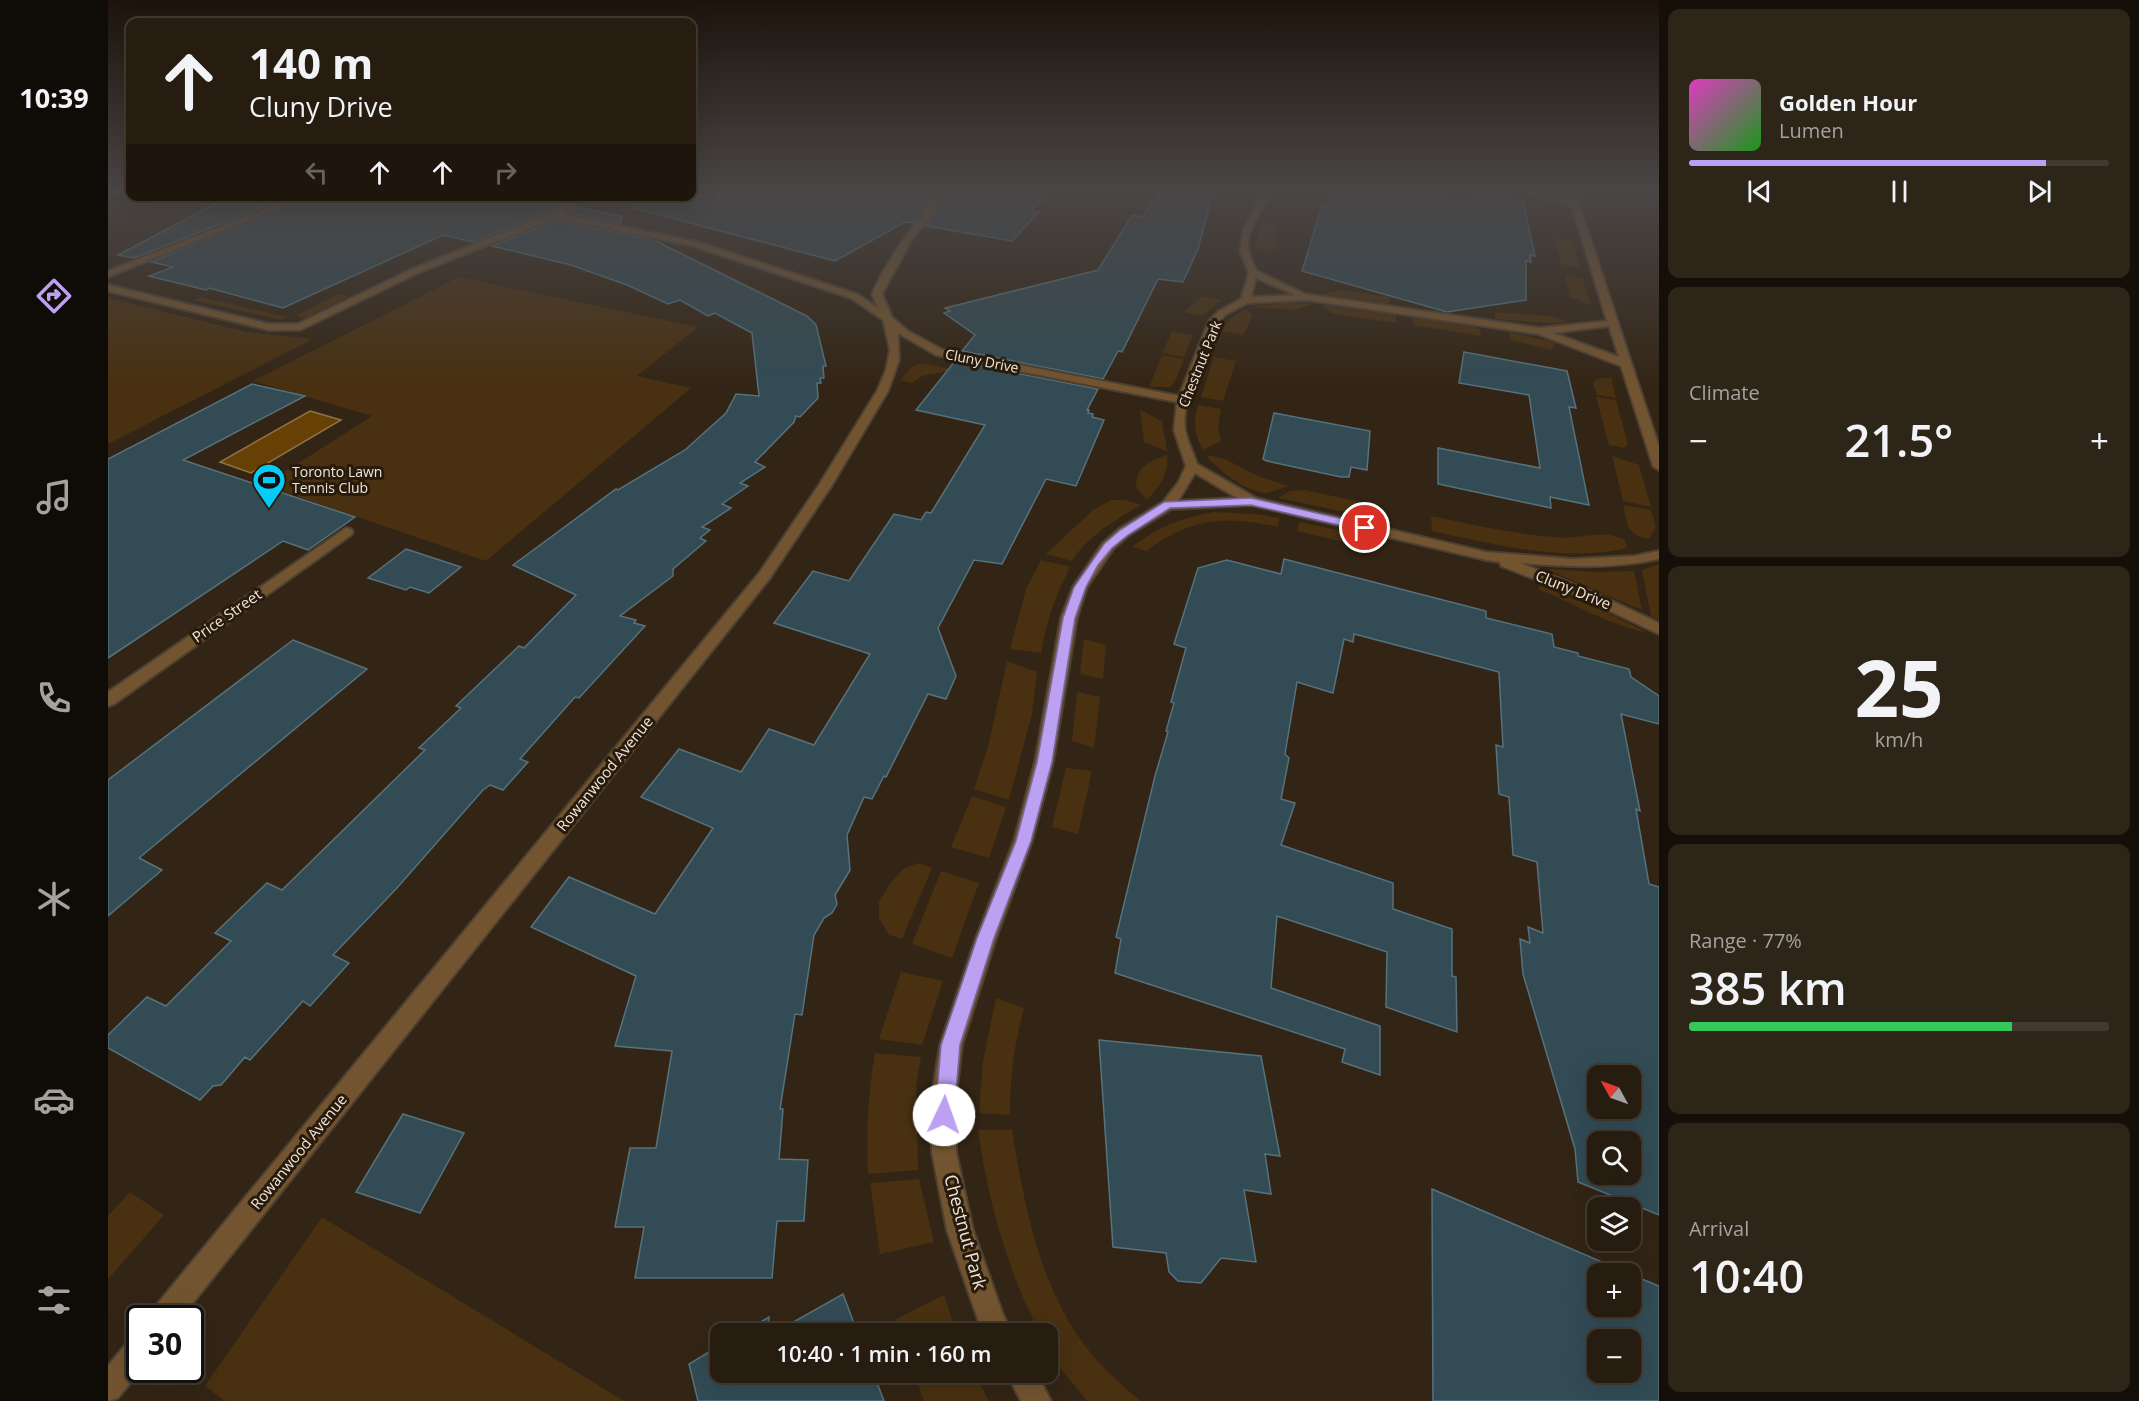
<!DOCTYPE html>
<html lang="en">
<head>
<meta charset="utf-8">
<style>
	:root { --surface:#261c10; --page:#2e2519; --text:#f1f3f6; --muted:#a4a19f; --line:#423a30; --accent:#bca0f2 }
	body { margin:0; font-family:"Open Sans",sans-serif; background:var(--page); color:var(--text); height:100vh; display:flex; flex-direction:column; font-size:22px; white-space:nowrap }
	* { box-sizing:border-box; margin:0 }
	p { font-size:20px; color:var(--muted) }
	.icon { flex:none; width:33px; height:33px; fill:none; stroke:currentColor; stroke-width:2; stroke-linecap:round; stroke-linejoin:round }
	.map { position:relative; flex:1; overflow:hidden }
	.details { display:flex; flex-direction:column; gap:9px; padding:9px; background:#150f09; width:480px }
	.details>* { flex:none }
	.guide { position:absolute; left:18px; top:18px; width:570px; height:183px; border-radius:12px; box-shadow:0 6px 24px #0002,0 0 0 2px var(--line); background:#261c10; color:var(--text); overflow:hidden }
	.needle { width:39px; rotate:310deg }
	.tools { position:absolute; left:1479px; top:1065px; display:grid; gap:12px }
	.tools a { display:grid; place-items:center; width:54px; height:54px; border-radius:12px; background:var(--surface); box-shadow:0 6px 24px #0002,0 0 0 2px var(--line); font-size:30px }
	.speed { position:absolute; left:18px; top:1305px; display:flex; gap:12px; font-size:30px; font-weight:700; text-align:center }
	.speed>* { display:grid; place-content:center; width:78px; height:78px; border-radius:50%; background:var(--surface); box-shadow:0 6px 24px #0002,0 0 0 2px var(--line); line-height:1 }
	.speed .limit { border:3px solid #111; border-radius:9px; background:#fff; color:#111 }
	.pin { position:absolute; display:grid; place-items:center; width:51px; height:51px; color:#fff; margin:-26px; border:3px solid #fff; border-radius:50%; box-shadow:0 2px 6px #0007 }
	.me { position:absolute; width:66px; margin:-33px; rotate:3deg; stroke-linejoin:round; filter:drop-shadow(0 0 4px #0008) }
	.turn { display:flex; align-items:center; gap:21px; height:126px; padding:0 24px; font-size:27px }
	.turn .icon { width:78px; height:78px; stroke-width:2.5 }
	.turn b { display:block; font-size:42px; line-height:51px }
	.lanes { display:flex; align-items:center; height:57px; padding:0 24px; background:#0003; justify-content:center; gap:30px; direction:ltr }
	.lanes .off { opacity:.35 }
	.big { font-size:45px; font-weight:600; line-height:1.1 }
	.details .tile { flex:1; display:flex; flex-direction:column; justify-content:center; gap:9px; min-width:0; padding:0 21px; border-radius:12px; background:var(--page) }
	.details .dial { align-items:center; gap:0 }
	.dial b { font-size:78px; line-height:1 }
	.song { display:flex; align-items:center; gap:18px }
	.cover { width:72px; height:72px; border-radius:9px; background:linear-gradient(135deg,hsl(310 70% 55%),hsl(120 70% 35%)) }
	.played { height:6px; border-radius:3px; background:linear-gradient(90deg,var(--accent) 85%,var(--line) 85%) }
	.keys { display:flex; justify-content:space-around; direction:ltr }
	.heat { display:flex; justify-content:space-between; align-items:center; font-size:33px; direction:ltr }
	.charge { height:9px; border-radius:4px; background:linear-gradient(90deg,#34c759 77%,var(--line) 0) }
	.trip { position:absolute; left:602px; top:1323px; width:348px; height:60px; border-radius:12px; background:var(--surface); box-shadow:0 6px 24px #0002,0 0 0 2px var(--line); font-weight:600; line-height:60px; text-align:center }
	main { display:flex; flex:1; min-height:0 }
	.tab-bar { display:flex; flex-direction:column; width:108px; justify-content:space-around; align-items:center; background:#0f0b06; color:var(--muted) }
	.tab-bar .icon { width:42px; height:42px }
	.tab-bar .active { color:var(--accent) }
	.tab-bar b { font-size:27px; color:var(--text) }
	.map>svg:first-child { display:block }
	.green { fill:#483011 }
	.water { fill:#674005; stroke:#907245; stroke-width:1.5 }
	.building { fill:#324b55; stroke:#57727c; stroke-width:1.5; fill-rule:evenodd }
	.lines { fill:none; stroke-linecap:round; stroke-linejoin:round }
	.minor-casing { stroke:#4d4031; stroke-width:4 }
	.minor { fill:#735430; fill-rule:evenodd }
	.rail-casing { stroke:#94887b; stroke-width:4 }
	.rail { stroke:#291b0b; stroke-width:2; stroke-dasharray:7; stroke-linecap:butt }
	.route { fill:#bca0f2; stroke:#7a689d; stroke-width:1.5 }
	.labels { text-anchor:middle; stroke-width:6; stroke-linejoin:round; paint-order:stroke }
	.far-street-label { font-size:14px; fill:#efe5db; stroke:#291b0b }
	.far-poi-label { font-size:14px; fill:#efe5db; stroke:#291b0b; text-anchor:start }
	.street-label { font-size:15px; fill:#efe5db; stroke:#291b0b }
	.near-street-label { font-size:18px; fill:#efe5db; stroke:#291b0b }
</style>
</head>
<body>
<main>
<nav class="tab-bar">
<b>10:39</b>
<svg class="icon active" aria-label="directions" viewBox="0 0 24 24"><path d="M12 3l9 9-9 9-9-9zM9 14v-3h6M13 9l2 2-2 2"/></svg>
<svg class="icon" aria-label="music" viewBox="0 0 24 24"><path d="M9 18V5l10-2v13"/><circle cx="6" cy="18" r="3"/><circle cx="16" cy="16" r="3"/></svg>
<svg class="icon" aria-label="phone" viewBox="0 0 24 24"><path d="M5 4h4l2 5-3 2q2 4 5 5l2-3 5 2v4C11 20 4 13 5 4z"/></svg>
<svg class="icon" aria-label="climate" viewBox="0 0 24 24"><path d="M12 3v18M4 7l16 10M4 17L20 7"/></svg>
<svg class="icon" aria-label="car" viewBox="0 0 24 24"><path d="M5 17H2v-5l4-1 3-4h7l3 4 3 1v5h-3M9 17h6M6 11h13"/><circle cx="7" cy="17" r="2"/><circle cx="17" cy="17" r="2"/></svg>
<svg class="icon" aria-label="filters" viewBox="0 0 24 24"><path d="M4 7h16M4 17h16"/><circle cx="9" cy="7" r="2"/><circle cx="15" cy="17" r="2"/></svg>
</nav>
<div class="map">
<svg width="1551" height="1401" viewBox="0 0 1551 1401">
	<rect width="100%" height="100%" fill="#332515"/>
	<!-- green -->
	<g class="green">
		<polygon points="1153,224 1170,226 1166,252 1147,248"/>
		<polygon points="1448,239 1464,241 1472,267 1454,266"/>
		<polygon points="1457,275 1474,278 1483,305 1462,297"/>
		<polygon points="351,277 590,327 529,376 583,388 378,561 156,485 264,416 145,381"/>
		<polygon points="1234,290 1282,297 1282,302 1280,304 1214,294"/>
		<polygon points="230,294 241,296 198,318 187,316"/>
		<polygon points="1094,296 1113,300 1094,316 1076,312"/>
		<polygon points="93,297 180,317 173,320 85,300"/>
		<polygon points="0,298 139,332 205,339 0,444"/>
		<polygon points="1177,302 1206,304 1185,310 1143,307"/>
		<polygon points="1214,305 1288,315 1288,323 1231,315 1223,313"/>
		<polygon points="1138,309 1145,316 1135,335 1113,331 1122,319"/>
		<polygon points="1387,312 1441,316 1463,322 1438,323 1387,319"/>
		<polygon points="1305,317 1367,327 1372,330 1373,336 1305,325"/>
		<polygon points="1064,332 1085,335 1076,357 1054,353"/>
		<polygon points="1401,332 1448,343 1444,350 1402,340"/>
		<polygon points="1054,355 1076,359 1067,381 1062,387 1041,387"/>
		<polygon points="1106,357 1128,361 1115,401 1093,397"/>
		<polygon points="814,363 847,370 814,376 804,383 793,380 803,367"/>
		<polygon points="1496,378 1503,378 1508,398 1489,395 1485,383 1488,380"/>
		<polygon points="1488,397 1508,400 1520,445 1516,448 1501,445"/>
		<path d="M1090,405L1113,409L1110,428L1113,441L1095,450C1086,434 1085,422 1090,405Z"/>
		<polygon points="1032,410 1054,421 1059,451 1036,442"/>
		<path d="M1059,455C1062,473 1051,487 1039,500L1028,487C1028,466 1042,461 1059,455Z"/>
		<path d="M1098,455L1117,459L1150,476L1180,486C1175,488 1161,493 1158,493C1140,493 1108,469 1098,455Z"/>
		<polygon points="1504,456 1531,465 1543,507 1515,501"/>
		<polygon points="1196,490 1263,504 1261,517 1170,498 1182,491"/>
		<path d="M1003,500H1018L1033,505C1006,521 981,535 964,561L938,554L985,510Z"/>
		<path d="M1515,505L1543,510L1548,526L1541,539C1518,534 1520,526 1515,505Z"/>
		<path d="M1106,512L1148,514L1171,518L1170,527C1119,516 1082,517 1039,551L1024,547C1052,526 1072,518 1106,512Z"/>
		<path d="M1323,516C1365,525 1406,534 1448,537C1473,540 1495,528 1517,540L1519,548C1456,563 1386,544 1324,531Z"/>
		<polygon points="1191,522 1257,536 1253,546 1189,531"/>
		<path d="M933,560L962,567C948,595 938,622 933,653L902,649L918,589Z"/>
		<polygon points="1551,564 1551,620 1543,616 1534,570"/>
		<polygon points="1443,569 1490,572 1526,571 1534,610 1440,570"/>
		<path d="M1431,585L1498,612L1538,632C1502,626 1466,603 1431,590Z"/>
		<polygon points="976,639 998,645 995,679 972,674"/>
		<polygon points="899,661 929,672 924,714 901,800 866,789 881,743"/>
		<polygon points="969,692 992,697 986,748 964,741"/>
		<polygon points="958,768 984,771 970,834 944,827"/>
		<polygon points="864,796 898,807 881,858 843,847"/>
		<polygon points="810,863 824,868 794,939 781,935 771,918 771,902 781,885 795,869"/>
		<polygon points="833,871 871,883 844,958 804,944"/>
		<polygon points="793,972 835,981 814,1045 771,1039"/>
		<path d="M888,998L916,1008C906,1045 902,1075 902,1115L871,1113L875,1061Z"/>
		<path d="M767,1053L813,1057L808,1085L810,1170L760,1174C758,1133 760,1094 767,1053Z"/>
		<path d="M870,1130H904C918,1215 935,1306 998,1370C1009,1381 1021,1391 1032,1401H979C964,1381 939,1359 939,1334L932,1333C899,1270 880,1201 870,1130Z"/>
		<polygon points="811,1179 826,1242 772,1254 762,1183"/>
		<polygon points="22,1192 56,1215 0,1279 0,1216"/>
		<polygon points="214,1217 477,1377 516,1401 117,1401 97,1386"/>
		<polygon points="836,1295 849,1333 791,1333 786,1320"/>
		<polygon points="805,1373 866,1373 881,1401 816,1401"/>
	</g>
	<!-- water -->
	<polygon class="water" points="202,411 233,420 143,473 112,462"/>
	<!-- building -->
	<g class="building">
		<polygon points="610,192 831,192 805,223 797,222 727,261 525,208 526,196 609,196"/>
		<polygon points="844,192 941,192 923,211 931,212 904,241 818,226"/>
		<polygon points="1052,192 1105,192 1090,249 1075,282 1050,279 1014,352 1010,351 995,379 854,351 867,335 836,313 842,311 837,308 990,270 1024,215 1035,217 1042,202 1046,203"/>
		<polygon points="1223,192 1272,192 1365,203 1365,194 1415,202 1427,256 1422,255 1423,262 1418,261 1418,300 1339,312 1194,271 1215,203 1221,204"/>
		<polygon points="122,196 182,196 26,258 10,255"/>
		<polygon points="202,196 410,196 453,204 443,211 366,242 335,235 175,308 101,288 98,290 41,276 65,267 43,262"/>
		<polygon points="467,207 514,216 512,224 459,213"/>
		<polygon points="448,220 546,240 699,316 708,325 718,366 715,366 716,378 712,378 713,383 709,383 710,398 692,417 688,416 686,422 647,462 657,467 632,483 640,486 614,504 623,508 594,527 602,530 592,538 598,541 565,569 565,576 512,616 528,620 526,623 537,626 471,698 467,697 412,759 420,762 395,790 382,785 375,790 288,889 225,955 241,963 202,1006 195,1001 142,1060 137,1057 113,1085 105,1086 92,1100 0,1048 0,1035 39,997 58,1006 123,941 107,933 159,883 174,890 317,750 311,748 353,708 348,706 411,646 416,648 468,595 405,565 508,489 510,490 577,450 618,413 628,394 651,396 644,333 607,313 600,316 572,300 560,304 519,285 463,265 384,246"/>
		<polygon points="1356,352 1459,371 1468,408 1461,407 1481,505 1442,497 1443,508 1330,484 1330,448 1432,468 1421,395 1351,383"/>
		<polygon points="847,361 990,389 979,410 981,410 980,413 985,414 984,417 996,420 968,486 938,479 894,564 866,560 830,628 848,676 838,699 820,694 778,777 776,776 764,799 756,797 739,835 742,870 727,895 729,904 724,913 716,918 706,935 694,1015 687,1014 672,1109 675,1109 671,1159 700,1160 696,1221 669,1221 664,1278 527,1278 536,1227 507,1227 522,1148 548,1148 564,1051 507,1046 528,976 423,927 461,877 547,914 605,828 533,797 571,749 633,772 661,729 706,745 762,654 666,623 705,571 741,581 786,514 813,520 818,512 823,513 877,425 808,410"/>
		<polygon points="144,384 197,396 75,460 247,517 200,550 175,541 0,658 0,459"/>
		<polygon points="1166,413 1262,431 1259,470 1243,467 1241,477 1233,477 1159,461 1155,459"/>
		<polygon points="298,549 353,567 321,593 302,587 298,590 260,578"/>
		<path d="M1176,559L1378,611V618L1444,634L1446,647L1470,653V656L1521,669L1523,677L1551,696V724L1513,714L1532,811L1528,809L1541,884L1551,887V1215L1470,1182L1467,1149L1415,974L1412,939L1422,943L1420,927L1435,933L1429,862L1405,855L1401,797L1391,794L1388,745L1395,747L1391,672L1246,634L1245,642L1236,639L1225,693L1189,682L1177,754L1181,758L1173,799L1187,803L1173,845L1285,883V909L1344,929V976L1348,977L1349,1032L1278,1007L1279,952L1169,916L1163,988L1272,1026V1075L1234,1062L1237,1049L1007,973L1013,939L1008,937L1047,776L1060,732L1058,731L1066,703L1063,702L1078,648L1066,644L1090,568L1119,560L1173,574ZM1490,1076H1522V1108H1490ZM1490,1142H1522V1174H1490Z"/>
		<polygon points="185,640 259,669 31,858 54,870 0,916 0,780"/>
		<polygon points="991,1040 1153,1056 1172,1156 1157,1154 1163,1194 1136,1190 1148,1262 1113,1258 1093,1283 1070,1281 1061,1272 1058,1253 1005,1247"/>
		<polygon points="295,1114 356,1133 312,1213 248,1192"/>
		<path d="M1324,1189L1522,1274H1490V1306H1522V1274L1551,1286V1401H1325ZM1490,1340H1522V1372H1490Z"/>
		<polygon points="735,1294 750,1334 664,1334"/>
		<polygon points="661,1317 660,1334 632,1334"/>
		<polygon points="612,1345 612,1372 765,1372 776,1401 590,1401 581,1364"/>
	</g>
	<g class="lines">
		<defs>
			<g id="minor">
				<path d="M834,192H842L803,241L774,294L784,317L800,331L835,350L1071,396L1101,321L1111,311L1133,299L1141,273L1132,251L1136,228L1149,202L1160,192H1168C1154,207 1136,231 1141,253C1143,259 1146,266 1149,271L1197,294L1432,328L1499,321L1464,207L1417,192H1429L1462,201L1459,192H1467L1551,447V470L1545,466L1513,366L1430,334L1199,300L1139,303L1117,315L1110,322C1098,351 1073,397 1077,429C1079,441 1085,452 1089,464L1148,498L1378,552L1464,559L1526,556L1551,551V559C1504,569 1459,567 1412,563L1478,589L1551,623V634L1468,595L1393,566L1392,562L1378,560L1144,505L1063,509L1021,535L1005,549L979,587L969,618L945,762L924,841L888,938L854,1045L848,1096V1152L865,1230L894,1312L904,1334H875L839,1230L824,1152V1096L832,1045L868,938L906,841L927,762L953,618L965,587L995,543L1011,529L1055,502L1070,483L1078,466L1066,430L1069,402L828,355L790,333L791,360L780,391L724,485L662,578L73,1318H42L46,1308L652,572L711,485L769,391L778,370L782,350L775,320L743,298L584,246L448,218L310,273L192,330H161L0,291V285L161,324H190L304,269L444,213L469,196H478L454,214L589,242L749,294L770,308L764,294C781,256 806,223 834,192ZM1148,278L1187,295L1143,297ZM1501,326L1511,357L1445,333ZM1087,473L1129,498L1070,501Z"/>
				<polygon points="189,196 200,196 0,277 0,271"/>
				<polygon points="238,528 243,529 245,532 243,535 6,704 0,706 0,692"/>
				<polygon points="32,1335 33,1370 10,1398 0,1401 0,1366 22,1339"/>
				<polygon points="898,1372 928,1372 943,1401 913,1401"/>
			</g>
		</defs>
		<!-- minor casing -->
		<use href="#minor" class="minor-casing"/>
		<!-- minor -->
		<use href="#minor" class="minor"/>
		<defs>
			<polyline id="rail" points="0,196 10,192"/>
		</defs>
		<!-- rail casing -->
		<use href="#rail" class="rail-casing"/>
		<!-- rail -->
		<use href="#rail" class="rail"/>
	</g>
	<!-- sky -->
	<linearGradient id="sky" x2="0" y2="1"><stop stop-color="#1c140c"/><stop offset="0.49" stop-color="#4a4646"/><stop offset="1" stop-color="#4a4646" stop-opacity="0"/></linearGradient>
	<rect width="1551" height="388" fill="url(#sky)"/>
	<!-- route -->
	<polygon class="route" points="1143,498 1257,524 1263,528 1257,531 1143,505 1062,508 1020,535 1004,548 990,565 978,587 967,618 944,762 923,841 886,938 852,1045 846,1115 843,1122 836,1125 829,1122 827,1115 833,1045 869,938 908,841 929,762 955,618 966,587 996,544 1012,530 1056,502"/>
	<!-- icons -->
	<defs>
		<symbol id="stadium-pin" viewBox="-11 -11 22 30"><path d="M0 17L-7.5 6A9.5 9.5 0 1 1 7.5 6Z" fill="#05cbf9" stroke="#291b0b"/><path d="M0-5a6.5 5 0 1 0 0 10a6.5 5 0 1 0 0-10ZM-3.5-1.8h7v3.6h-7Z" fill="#111"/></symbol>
	</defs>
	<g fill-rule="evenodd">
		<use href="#stadium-pin" x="142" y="461" width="38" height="52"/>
	</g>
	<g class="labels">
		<!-- far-street labels -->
		<g class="far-street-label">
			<text transform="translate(874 361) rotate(11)" y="5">Cluny Drive</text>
			<text transform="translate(1092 364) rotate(-68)" y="5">Chestnut Park</text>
		</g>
		<!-- far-poi labels -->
		<g class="far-poi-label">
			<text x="184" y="477">Toronto Lawn<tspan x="184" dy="16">Tennis Club</tspan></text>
		</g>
		<!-- street labels -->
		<g class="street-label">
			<text transform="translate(1465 590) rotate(22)" y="5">Cluny Drive</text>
			<text transform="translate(119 616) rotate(-35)" y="5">Price Street</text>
			<text transform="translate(497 774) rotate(-51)" y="5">Rowanwood Avenue</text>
			<text transform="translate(191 1152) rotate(-51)" y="5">Rowanwood Avenue</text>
		</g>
		<!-- near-street labels -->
		<g class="near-street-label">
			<text transform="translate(857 1232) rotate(75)" y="6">Chestnut Park</text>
		</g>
	</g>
</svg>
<div class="tools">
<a><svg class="needle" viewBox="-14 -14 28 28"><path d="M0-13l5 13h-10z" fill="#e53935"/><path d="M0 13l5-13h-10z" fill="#a4a19f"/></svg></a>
<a><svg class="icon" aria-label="search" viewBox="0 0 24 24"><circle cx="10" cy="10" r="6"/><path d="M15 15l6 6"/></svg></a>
<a><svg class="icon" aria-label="layers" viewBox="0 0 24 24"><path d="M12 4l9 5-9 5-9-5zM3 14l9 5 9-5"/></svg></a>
<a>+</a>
<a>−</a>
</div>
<div class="speed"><div class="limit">30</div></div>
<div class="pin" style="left:1257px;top:528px;background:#d93025"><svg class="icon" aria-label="arrive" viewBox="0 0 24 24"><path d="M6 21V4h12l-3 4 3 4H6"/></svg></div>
<svg class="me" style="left:836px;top:1115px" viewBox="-20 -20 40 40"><circle r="19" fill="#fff"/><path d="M0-13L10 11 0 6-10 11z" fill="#bca0f2"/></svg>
<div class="trip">10:40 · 1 min · 160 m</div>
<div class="guide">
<div class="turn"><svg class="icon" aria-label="ahead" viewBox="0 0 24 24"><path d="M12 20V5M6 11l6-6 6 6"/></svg><div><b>140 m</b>Cluny Drive</div></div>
<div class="lanes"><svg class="icon off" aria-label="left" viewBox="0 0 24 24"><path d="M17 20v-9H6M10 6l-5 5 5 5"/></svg><svg class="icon" aria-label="ahead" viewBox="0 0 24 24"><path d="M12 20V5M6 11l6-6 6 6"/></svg><svg class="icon" aria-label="ahead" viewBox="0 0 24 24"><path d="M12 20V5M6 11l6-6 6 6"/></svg><svg class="icon off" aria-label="right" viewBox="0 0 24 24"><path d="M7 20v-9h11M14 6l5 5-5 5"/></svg></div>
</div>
</div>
<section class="details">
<div class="tile">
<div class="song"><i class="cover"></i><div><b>Golden Hour</b><p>Lumen</p></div></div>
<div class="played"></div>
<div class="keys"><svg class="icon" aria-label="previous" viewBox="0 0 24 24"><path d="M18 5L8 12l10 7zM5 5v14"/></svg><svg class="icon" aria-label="pause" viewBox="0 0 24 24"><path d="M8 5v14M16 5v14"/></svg><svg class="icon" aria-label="next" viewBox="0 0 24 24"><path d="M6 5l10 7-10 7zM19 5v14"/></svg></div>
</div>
<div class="tile"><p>Climate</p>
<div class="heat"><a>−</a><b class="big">21.5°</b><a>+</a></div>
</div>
<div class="tile dial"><b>25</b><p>km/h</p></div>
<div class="tile"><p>Range · 77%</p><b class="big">385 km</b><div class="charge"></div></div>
<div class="tile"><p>Arrival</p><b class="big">10:40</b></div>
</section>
</main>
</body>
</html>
